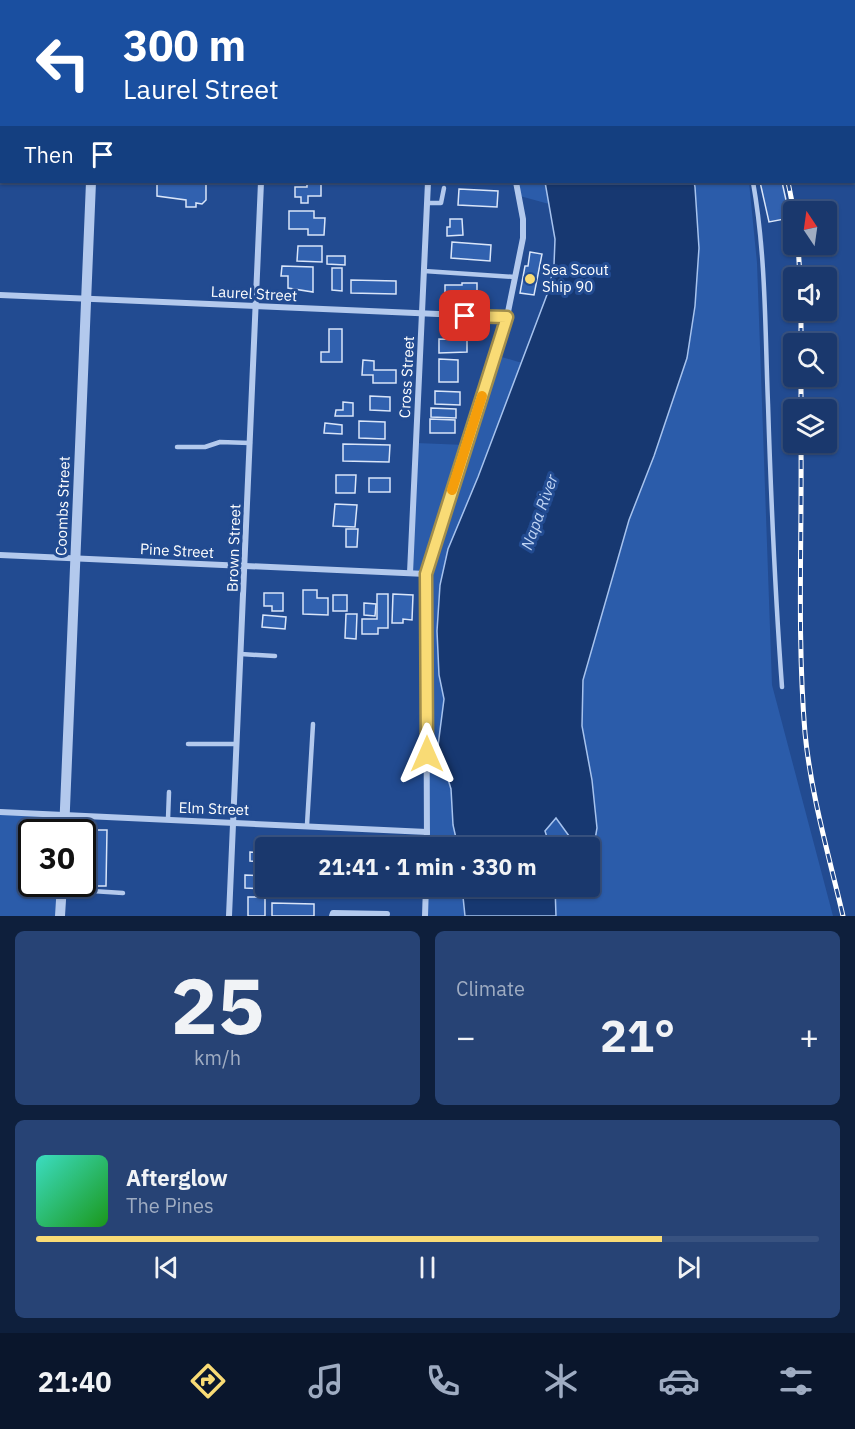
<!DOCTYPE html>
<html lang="en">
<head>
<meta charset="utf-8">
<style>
	:root { --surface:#1a386d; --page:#274375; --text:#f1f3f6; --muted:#9facc2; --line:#385280; --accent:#f9db75 }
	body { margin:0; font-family:"IBM Plex Sans",sans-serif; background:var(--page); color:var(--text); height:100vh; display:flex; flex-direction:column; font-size:22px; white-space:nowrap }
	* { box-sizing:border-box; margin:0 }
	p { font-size:20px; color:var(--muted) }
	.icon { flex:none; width:33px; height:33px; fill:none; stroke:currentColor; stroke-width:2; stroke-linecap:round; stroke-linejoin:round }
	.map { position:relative; height:916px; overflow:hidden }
	.drawer { display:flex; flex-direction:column; gap:15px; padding:15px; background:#0e1f3c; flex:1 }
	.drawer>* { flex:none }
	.hud { position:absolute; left:0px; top:0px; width:855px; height:183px; box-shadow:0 2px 4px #0004,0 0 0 2px var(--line); background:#1a4fa0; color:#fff; overflow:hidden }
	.needle { width:39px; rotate:347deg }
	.controls { position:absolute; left:783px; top:201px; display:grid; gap:12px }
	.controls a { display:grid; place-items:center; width:54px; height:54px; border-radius:6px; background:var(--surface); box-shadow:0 2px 4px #0004,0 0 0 2px var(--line); font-size:30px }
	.speed { position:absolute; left:18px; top:819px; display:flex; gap:12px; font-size:30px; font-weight:700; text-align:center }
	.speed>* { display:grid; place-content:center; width:78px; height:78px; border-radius:50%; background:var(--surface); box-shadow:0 2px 4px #0004,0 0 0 2px var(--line); line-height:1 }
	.speed .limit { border:3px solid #111; border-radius:9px; background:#fff; color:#111 }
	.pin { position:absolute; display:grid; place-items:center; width:51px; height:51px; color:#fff; margin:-26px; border-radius:12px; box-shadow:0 3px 9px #0006 }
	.me { position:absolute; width:66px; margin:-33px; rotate:0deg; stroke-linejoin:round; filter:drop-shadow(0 0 4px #0008) }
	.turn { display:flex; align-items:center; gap:21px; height:126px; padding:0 24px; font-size:27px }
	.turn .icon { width:78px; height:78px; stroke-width:2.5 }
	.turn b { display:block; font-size:42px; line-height:51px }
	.then { display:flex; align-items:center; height:57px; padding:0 24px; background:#0003; gap:12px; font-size:22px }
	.big { font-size:45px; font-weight:700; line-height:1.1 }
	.drawer .card { flex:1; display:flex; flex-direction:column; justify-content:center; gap:9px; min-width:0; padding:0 21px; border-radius:9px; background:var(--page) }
	.drawer .dial { align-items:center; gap:0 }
	.dial b { font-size:78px; line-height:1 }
	.song { display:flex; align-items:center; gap:18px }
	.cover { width:72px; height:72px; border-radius:9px; background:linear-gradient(135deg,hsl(170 70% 55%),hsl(120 70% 35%)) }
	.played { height:6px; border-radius:3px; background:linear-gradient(90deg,var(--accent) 80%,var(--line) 80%) }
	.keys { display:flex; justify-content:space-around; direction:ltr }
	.heat { display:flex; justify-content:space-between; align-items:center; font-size:33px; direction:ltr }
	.drawer .tiles { flex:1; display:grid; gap:15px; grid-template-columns:1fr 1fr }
	.card:last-child { grid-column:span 2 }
	.trip { position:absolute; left:255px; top:837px; width:345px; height:60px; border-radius:6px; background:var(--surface); box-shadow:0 2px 4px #0004,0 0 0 2px var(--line); font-weight:700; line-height:60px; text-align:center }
	.tab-bar { display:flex; height:96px; justify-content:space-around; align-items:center; background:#0a162c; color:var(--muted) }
	.tab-bar .icon { width:42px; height:42px }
	.tab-bar .active { color:var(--accent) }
	.tab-bar b { font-size:27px; color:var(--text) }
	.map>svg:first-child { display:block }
	.green { fill:#2b5caa }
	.water { fill:#173871; stroke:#a7c3ee; stroke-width:1.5 }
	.building { fill:#3161af; stroke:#d9e5f9; stroke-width:1.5 }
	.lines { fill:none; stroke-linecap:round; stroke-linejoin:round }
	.service { stroke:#b3c9ed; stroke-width:4.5 }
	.minor { stroke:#b3c9ed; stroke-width:6 }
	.tertiary { stroke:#b3c9ed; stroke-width:10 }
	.rail-casing { stroke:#fff; stroke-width:5 }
	.rail { stroke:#224b91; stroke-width:3; stroke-dasharray:9; stroke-linecap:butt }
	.route-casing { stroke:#a28e4c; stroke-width:15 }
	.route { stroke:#f9db75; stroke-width:10 }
	.slow { stroke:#f59e0b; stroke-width:10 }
	.poi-dot { fill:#f9db75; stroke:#224b91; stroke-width:2 }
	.labels { text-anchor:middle; stroke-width:6; stroke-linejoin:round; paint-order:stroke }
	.poi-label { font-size:15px; fill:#fff; stroke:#224b91; text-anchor:start }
	.street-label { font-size:15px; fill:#fff; stroke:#224b91 }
	.water-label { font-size:16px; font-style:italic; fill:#bfd4f4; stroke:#224b91 }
</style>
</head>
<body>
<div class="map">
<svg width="855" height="916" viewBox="0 0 855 916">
	<rect width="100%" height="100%" fill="#224b91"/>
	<!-- green -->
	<g class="green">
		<polygon points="516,182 545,182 549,204 520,196"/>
		<polygon points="694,182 749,182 757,263 772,685 833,916 556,916 555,887 590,886 590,861 591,862 597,828 592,780 582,726 583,680 629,520 654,456 687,358 695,306 699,248"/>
		<polygon points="495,355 522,363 478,477 448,549 440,585 437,631 439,675 444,699 438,746 451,789 453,825 458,847 427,847 426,574 410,573 416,443 466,445"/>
		<polygon points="0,812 65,815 64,832 32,832 32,884 62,884 60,916 0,916"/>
		<polygon points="556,817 577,847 550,847 545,831"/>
		<polygon points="426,887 462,887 465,916 425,916"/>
	</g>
	<!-- water -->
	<g class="water">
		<polygon points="545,182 694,182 695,187 699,248 695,306 687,358 654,456 629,520 583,680 582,726 592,780 597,828 591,863 590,861 590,848 577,847 556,818 545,831 550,847 458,847 453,825 451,789 438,746 444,699 439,675 437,631 440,585 448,549 478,477 548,292 554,265 555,239"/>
		<polygon points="462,887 555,887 556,916 465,916"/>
	</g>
	<!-- building -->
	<g class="building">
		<polygon points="157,182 206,182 206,200 202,204 196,203 196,207 186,207 186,200 157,196"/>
		<polygon points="760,182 782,182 790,218 769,222"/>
		<polygon points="307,184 321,184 321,196 308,196 308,203 301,203 301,197 295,197 295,187 307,187"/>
		<polygon points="459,189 498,191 497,207 458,205"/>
		<polygon points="289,211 314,211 314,218 325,218 324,235 308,235 308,229 289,229"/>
		<polygon points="450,219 462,219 463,235 447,236 447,227 450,227"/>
		<polygon points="452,242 491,245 490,261 451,258"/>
		<polygon points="298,246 322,246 322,262 297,261"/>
		<polygon points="530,252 542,254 534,295 520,293 525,266 528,266"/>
		<polygon points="327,256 345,256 345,265 327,264"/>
		<polygon points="282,266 313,267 313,292 288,288 288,276 281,276"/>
		<polygon points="332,268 342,268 342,291 332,290"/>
		<polygon points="351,280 396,281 396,294 351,293"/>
		<polygon points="462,283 477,283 477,296 445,297 445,285 462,285"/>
		<polygon points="329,329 342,329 342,362 321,362 321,352 329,352"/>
		<polygon points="439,339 467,340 467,352 439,353"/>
		<polygon points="439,359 458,360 458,382 439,382"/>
		<polygon points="363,360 374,361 374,370 396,370 396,383 373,383 373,375 362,375"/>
		<polygon points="435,391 460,392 460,405 435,404"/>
		<polygon points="370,396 390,397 390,411 370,410"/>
		<polygon points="343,402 353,403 353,416 335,416 336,410 343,410"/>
		<polygon points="431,408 456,409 456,418 431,417"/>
		<polygon points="430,419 455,420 455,433 430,433"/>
		<polygon points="359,421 385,422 385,439 359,438"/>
		<polygon points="325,423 342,425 342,434 324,433"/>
		<polygon points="343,444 390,445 389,462 343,461"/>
		<polygon points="336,475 356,475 355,493 336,493"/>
		<rect x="369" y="478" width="21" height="14"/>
		<polygon points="335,504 357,505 355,527 333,526"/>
		<polygon points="346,529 358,529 357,547 346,547"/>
		<polygon points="303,590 317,590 317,598 328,598 328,615 303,614"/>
		<polygon points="264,593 283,593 283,611 272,611 272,606 264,606"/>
		<polygon points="377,594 388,594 388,628 378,628 378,634 362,634 362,619 377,619"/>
		<polygon points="393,594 413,595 412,620 403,619 403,623 392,623"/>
		<rect x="333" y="595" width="14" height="16"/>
		<polygon points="364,603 376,604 375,616 364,615"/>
		<polygon points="346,614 357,614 356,639 345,638"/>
		<polygon points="263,615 286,617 285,629 262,627"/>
		<polygon points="92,830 107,830 106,886 86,886 87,849 92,849"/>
		<polygon points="250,852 264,853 264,862 250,861"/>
		<polygon points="245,875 265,876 266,886 270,886 270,889 245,888"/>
		<polygon points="364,886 382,886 381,896 374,896 374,891 363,891"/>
		<rect x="248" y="897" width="17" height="19"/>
		<polygon points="272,903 314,904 314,916 272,916"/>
	</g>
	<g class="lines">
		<!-- service -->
		<g class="service">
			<polyline points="695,0 696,2"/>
			<polyline points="768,0 769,2"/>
			<polyline points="775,2 779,0"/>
			<polyline points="854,34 855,34"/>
			<path d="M753,182C766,255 765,330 768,404C771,499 775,592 782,687"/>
			<polyline points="427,203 441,203 444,188"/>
			<polyline points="424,271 515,277"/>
			<polyline points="177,447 205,447 220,442 250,443"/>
			<polyline points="241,654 275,656"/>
			<polyline points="188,744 236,744"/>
			<polyline points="168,819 169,792"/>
			<polyline points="307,825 313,724"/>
			<polyline points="61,889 123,893"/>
		</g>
		<!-- minor -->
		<g class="minor">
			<polyline points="444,0 445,2"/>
			<polyline points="270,2 270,0"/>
			<polyline points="0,35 2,35"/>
			<polyline points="854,72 855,72"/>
			<polyline points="854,103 855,104"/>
			<polyline points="854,164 855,169"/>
			<polyline points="0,295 507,317"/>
			<polyline points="0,555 426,574"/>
			<polyline points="410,573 428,182"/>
			<polyline points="0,812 427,832"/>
			<polyline points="427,848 426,574 507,317 523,238 523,219 516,182"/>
			<polyline points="229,916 261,182"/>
			<polyline points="332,916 333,913 387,914"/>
			<polyline points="425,916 426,886"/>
		</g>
		<!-- tertiary -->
		<g class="tertiary">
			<polyline points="98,2 98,0"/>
			<polyline points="64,832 91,182"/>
			<polyline points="60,916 62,884"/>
		</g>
		<defs>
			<g id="rail">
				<polyline points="707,0 708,2"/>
				<polyline points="788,182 794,212"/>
				<polyline points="798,244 800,278"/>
				<polyline points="801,310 801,344"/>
				<polyline points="801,376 801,410"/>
				<path d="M801,442C802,539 797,637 805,733C811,795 829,856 843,916"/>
			</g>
		</defs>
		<!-- rail casing -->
		<use href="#rail" class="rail-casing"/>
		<!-- rail -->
		<use href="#rail" class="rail"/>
	</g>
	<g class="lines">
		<defs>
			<polyline id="route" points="427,754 426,574 507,317 465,316"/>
		</defs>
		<!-- route casing -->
		<use href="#route" class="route-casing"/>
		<!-- route -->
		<use href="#route" class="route"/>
		<!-- slow -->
		<polyline class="slow" points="452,490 482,396"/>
	</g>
	<!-- markers -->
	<circle class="poi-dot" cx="530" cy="279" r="6"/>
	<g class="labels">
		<!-- poi labels -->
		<g class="poi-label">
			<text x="542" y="275">Sea Scout<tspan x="542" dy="17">Ship 90</tspan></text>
		</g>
		<!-- street labels -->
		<g class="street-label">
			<text transform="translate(254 294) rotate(3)" y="5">Laurel Street</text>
			<text transform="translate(407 377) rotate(-87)" y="5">Cross Street</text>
			<text transform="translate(63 506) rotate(-88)" y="5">Coombs Street</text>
			<text transform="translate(234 548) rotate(-88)" y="5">Brown Street</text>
			<text transform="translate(177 551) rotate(3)" y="5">Pine Street</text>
			<text transform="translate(214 809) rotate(2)" y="5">Elm Street</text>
		</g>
		<!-- water labels -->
		<g class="water-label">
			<text transform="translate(539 512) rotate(-70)" y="6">Napa River</text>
		</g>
	</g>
</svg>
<div class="controls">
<a><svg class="needle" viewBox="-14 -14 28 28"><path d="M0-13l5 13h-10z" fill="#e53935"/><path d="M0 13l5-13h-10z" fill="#9facc2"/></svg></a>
<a><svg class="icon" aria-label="sound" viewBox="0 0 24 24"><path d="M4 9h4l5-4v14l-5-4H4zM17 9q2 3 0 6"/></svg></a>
<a><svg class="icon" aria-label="search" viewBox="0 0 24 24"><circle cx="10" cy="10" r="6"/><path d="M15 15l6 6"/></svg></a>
<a><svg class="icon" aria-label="layers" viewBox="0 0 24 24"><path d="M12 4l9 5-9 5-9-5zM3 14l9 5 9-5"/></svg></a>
</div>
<div class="speed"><div class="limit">30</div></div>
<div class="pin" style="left:465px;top:316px;background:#d93025"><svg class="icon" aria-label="arrive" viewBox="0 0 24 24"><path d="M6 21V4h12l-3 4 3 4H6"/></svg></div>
<svg class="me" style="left:427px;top:754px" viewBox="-20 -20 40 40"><path d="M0-17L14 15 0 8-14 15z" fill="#f9db75" stroke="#fff" stroke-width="4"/></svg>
<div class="trip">21:41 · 1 min · 330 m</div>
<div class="hud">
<div class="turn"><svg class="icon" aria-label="left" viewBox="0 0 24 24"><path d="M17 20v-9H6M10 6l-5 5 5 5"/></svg><div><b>300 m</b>Laurel Street</div></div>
<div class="then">Then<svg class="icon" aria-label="arrive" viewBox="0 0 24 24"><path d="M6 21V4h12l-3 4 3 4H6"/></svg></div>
</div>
</div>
<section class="drawer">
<div class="tiles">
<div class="card dial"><b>25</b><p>km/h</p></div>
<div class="card"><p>Climate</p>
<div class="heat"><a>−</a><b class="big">21°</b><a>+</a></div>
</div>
<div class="card">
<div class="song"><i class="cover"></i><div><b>Afterglow</b><p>The Pines</p></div></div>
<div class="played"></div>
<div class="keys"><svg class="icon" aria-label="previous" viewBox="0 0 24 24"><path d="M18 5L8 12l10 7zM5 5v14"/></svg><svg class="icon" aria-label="pause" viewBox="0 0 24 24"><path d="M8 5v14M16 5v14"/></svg><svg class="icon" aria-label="next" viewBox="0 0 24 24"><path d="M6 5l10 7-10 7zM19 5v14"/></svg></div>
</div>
</div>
</section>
<nav class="tab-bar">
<b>21:40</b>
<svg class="icon active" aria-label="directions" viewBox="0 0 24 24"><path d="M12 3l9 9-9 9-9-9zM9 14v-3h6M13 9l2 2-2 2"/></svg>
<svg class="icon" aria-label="music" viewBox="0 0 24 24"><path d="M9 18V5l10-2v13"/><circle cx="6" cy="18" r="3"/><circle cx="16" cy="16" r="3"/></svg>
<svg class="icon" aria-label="phone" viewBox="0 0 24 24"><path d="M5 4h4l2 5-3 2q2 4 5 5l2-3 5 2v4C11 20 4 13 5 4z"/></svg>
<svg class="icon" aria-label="climate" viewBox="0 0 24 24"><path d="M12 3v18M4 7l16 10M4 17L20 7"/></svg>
<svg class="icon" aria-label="car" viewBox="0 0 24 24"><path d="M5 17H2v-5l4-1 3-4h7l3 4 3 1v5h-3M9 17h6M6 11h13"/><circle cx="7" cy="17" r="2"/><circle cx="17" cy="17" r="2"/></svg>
<svg class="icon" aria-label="filters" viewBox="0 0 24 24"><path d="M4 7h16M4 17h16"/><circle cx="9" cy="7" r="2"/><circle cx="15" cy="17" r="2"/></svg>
</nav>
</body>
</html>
